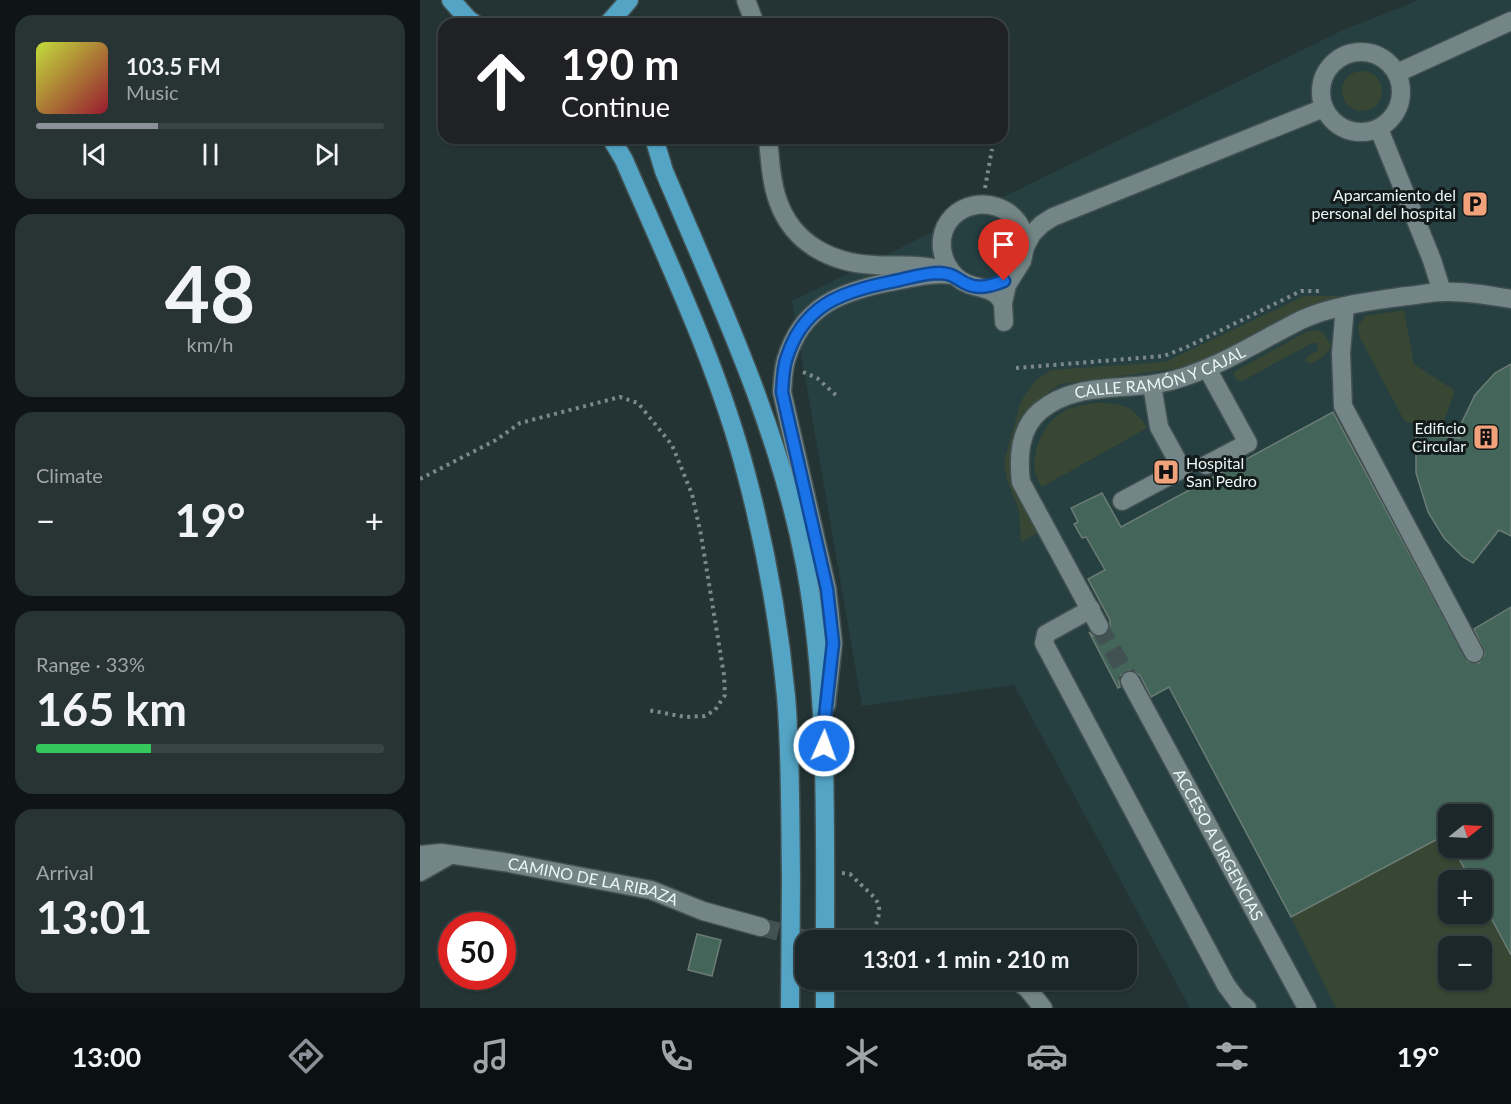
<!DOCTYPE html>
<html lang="en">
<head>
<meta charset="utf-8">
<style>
	:root { --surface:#1b2728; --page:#283334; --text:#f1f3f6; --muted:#a0a5a8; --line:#394445; --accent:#8c9099 }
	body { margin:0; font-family:Lato,sans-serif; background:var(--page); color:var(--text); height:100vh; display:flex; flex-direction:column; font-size:22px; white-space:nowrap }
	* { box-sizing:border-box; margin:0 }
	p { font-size:20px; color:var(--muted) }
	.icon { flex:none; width:33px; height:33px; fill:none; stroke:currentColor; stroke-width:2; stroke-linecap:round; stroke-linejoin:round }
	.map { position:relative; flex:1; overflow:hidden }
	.drawer { display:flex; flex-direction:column; gap:15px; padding:15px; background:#0f1516; width:420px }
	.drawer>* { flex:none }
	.guide { position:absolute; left:18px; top:18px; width:570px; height:126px; border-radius:18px; box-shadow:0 2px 4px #0004,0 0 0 2px var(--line); background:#202124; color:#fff; overflow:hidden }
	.needle { width:39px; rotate:72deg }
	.controls { position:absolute; left:1018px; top:804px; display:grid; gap:12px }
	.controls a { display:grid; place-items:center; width:54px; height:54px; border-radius:12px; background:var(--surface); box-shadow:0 2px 4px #0004,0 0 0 2px var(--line); font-size:30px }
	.speed { position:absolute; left:18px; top:912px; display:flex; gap:12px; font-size:30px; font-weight:700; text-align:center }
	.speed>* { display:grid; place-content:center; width:78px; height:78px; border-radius:50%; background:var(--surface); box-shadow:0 2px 4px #0004,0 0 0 2px var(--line); line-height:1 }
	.speed .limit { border:9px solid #d22; background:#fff; color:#111 }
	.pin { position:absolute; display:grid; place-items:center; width:51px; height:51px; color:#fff; margin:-62px -26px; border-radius:50% 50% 50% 0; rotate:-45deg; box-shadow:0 0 6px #0007 }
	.pin .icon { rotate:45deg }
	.me { position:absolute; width:66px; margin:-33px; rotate:2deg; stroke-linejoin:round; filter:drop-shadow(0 0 4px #0008) }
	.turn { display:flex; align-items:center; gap:21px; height:126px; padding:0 24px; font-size:27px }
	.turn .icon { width:78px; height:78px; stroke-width:2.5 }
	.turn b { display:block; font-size:42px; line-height:51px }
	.big { font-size:45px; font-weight:700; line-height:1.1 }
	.drawer .card { flex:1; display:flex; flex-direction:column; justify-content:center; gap:9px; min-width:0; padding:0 21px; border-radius:18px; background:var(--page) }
	.drawer .dial { align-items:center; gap:0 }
	.dial b { font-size:78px; line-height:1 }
	.song { display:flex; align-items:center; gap:18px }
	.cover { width:72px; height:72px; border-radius:9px; background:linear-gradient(135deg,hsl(70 70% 55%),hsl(350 70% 35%)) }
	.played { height:6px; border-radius:3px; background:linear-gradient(90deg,var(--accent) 35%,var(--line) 35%) }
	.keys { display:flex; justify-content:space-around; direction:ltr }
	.heat { display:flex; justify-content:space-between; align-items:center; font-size:33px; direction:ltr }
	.charge { height:9px; border-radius:4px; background:linear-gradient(90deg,#34c759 33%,var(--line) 0) }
	.trip { position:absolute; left:375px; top:930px; width:342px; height:60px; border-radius:18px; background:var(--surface); box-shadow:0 2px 4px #0004,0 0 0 2px var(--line); font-weight:700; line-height:60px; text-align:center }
	.tabs { display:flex; height:96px; justify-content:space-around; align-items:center; background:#0b1010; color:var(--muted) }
	.tabs .icon { width:42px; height:42px }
	.tabs .on { color:var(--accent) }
	.tabs b { font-size:27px; color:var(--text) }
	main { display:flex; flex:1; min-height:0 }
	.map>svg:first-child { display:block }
	.built { fill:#263f41; fill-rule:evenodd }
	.green { fill:#374733; fill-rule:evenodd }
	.building { fill:#44665a; stroke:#6c7c75; stroke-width:1.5 }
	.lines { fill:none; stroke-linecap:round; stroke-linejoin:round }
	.minor-tunnel { stroke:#425152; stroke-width:18; stroke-dasharray:18 9; stroke-linecap:butt }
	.minor-casing { stroke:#425051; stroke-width:21 }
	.major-casing { stroke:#425051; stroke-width:21 }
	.path { stroke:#7c898a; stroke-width:4; stroke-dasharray:3 4.5; stroke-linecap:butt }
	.minor { stroke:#738586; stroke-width:18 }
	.major { stroke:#53a4c5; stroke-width:18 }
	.major-bridge-casing { stroke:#425051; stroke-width:21; stroke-linecap:butt }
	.major-bridge { stroke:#53a4c5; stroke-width:18 }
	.route-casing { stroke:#114b97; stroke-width:15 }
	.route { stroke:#1a73e8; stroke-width:10 }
	.labels { text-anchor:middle; stroke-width:6; stroke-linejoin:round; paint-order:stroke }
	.poi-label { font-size:16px; fill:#ecf6f7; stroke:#131a1a; text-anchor:end }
	.street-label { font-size:16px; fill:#ecf6f7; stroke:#131a1a }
</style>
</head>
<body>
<main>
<section class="drawer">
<div class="card">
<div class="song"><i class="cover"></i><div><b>103.5 FM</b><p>Music</p></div></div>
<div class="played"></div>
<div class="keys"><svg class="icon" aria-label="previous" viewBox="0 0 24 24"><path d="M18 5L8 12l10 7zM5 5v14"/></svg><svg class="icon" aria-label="pause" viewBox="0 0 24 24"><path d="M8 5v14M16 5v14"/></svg><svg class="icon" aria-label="next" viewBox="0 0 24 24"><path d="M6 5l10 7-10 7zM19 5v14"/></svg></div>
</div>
<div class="card dial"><b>48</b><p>km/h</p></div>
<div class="card"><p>Climate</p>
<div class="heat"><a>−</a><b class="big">19°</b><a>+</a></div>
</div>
<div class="card"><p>Range · 33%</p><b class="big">165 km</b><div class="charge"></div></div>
<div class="card"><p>Arrival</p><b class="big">13:01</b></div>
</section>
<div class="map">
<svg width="1091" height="1008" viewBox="0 0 1091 1008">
	<rect width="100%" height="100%" fill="#243435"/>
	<!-- built -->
	<path class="built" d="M999,0H1091V1008H770L594,685L442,706L372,301L921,31ZM1029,814H1062V848H1029ZM1029,880H1062V914H1029ZM1029,946H1062V980H1029Z"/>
	<!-- green -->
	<g class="green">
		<circle cx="942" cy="91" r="20"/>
		<polygon points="884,296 926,296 855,321 800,354 769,367 640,384 610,406 596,448 606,508 617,533 601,543 599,510 587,480 584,462 601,401 614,382 631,370 745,362"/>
		<polygon points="984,310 994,364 1035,391 1022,427 985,422 940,338 938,326 945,316"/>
		<path d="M896,330L903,333L911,345C908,356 899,359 890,364L885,361L886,358L898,350L897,343H892L828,378L822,381L815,379L814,373L817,370L886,332Z"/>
		<path d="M673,403C699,403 713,404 727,428L622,487C620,484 617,479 616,475C610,451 624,421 646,410C654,406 664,405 673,403Z"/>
		<path d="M1026,834L1029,840V848H1033L1051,880H1029V914H1062V901L1091,955V1008H916L871,917ZM1029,946H1062V980H1029Z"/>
	</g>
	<!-- building -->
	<g class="building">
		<polygon points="1091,364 1091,536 1079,530 1053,563 1043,557 1024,538 1008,512 996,473 996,435 1040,438 1042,422 1055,395 1075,373"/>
		<polygon points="913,412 1048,662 1059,663 1065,654 1054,629 1091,607 1091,955 1062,901 1062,880 1051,880 1033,848 1062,848 1062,814 1029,814 1029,833 871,917 749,687 731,697 720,675 710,670 701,675 699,680 700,687 698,688 669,632 674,636 679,637 685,636 690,627 690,620 668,579 685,570 666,537 662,538 654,524 658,522 651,508 682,493 701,527"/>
		<polygon points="277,934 301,940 292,976 268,970"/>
	</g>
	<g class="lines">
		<!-- minor-tunnel -->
		<g class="minor-tunnel">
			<polyline points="679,626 710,681"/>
			<polyline points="341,927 389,940"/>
		</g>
		<defs>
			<g id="minor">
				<polyline points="326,0 335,24"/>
				<circle cx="941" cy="92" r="40"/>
				<polyline points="977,73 1091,21"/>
				<polyline points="959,129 1012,260 1022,292"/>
				<path d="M348,138C350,159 351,182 358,201C373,244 412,263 454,265C476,267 496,263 518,269"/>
				<path d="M583,303C581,300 578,295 574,293C567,288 556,287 548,284C530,277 520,257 522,239C527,202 575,193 597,221C603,229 604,238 605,247"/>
				<polyline points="925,306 921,353 923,406 1054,653"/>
				<polyline points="584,322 583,303 587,285 602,261 605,247 612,234 622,224 633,217 904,108"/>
				<polyline points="786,465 828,443 788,370"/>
				<polyline points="702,501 762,469 739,427 732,385"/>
				<polyline points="671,609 626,634 624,643 806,985 818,1001 827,1008"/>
				<path id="s1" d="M679,626L601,482C598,457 599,429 620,411C658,379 709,393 754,380C800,367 839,341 881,320C913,305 953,301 987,296C999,295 1011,292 1023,292C1046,291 1069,295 1091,299"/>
				<path id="s2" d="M710,681L887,1008"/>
				<path d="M406,705L413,643L407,589L362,392C363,381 363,370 366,360C382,306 420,292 470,282C492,278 512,272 534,275"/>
				<path id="s3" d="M0,855L21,853L84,862L231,890L283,911L341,927"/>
				<polyline points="0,872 30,855"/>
				<polyline points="596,980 607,988 623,1008"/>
			</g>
			<g id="major">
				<polyline points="31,0 48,19 55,24"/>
				<polyline points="188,24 209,0"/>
				<path d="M191,138L204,160C249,264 299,368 327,477C346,549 359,623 366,696C371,756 370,817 371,878"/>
				<path d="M234,138L244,171C298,299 359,427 385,564C408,688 405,815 405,940"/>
				<polyline points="405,1008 405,980"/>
			</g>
		</defs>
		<!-- minor casing -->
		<use href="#minor" class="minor-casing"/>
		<!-- major casing -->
		<use href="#major" class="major-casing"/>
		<!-- path -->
		<g class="path">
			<polyline points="565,188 572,149"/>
			<polyline points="596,368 744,356 769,346 881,291 901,291"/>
			<polyline points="383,372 397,378 417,396"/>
			<polyline points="0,479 76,440 100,423 200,397 218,403 252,445 272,494 281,535 304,675 305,695 295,710 285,716 265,717 228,710"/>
			<path d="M422,873L430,874C458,903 469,899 449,940"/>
		</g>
		<!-- minor -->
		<use href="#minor" class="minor"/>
		<!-- major -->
		<use href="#major" class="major"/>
		<defs>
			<polyline id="major-bridge" points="370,1008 371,878"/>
		</defs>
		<!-- major-bridge casing -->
		<use href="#major-bridge" class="major-bridge-casing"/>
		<!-- major-bridge -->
		<use href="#major-bridge" class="major-bridge"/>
	</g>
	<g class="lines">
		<defs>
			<path id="route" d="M404,746V725L413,643L407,589L362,392C363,381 363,370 366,360C382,306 420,292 470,282C486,279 503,273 520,273C533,274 534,277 545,283C558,290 571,286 584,281"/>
		</defs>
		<!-- route casing -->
		<use href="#route" class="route-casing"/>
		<!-- route -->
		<use href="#route" class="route"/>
	</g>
	<!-- icons -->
	<defs>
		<symbol id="parking-square" viewBox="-11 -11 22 22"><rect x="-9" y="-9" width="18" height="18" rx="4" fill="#f1a27b" stroke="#131a1a"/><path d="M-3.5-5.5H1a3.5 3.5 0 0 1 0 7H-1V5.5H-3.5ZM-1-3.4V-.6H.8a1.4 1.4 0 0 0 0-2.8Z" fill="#111"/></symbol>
		<symbol id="building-square" viewBox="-11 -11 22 22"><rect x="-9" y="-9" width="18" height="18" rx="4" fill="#f1a27b" stroke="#131a1a"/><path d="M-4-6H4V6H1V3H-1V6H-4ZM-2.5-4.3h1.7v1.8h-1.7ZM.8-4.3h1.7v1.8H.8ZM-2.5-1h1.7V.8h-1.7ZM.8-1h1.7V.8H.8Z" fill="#111"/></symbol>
		<symbol id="hospital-square" viewBox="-11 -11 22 22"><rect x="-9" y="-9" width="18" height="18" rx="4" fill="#f1a27b" stroke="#131a1a"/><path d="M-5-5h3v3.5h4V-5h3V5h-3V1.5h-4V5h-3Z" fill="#111"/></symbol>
	</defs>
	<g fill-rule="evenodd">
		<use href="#parking-square" x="1040" y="189" width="30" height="30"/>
		<use href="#building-square" x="1051" y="422" width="30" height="30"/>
		<use href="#hospital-square" x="731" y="457" width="30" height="30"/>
	</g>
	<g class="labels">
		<!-- poi labels -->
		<g class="poi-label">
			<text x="1036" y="201">Aparcamiento del<tspan x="1036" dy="18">personal del hospital</tspan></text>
			<text x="1046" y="434">Edificio<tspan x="1046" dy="18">Circular</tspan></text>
			<text x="766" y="469" text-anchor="start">Hospital<tspan x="766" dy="18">San Pedro</tspan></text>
		</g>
		<!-- street labels -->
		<g class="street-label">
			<text dy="6" stroke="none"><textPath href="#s1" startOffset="368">CALLE RAMÓN Y CAJAL</textPath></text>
			<text dy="6" stroke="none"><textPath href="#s2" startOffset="186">ACCESO A URGENCIAS</textPath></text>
			<text dy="6" stroke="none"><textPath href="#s3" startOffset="176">CAMINO DE LA RIBAZA</textPath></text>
		</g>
	</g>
</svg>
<div class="controls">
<a><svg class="needle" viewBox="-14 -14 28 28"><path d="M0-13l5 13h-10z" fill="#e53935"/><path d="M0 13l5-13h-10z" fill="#a0a5a8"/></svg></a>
<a>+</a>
<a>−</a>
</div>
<div class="speed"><div class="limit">50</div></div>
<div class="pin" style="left:584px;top:281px;background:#d93025"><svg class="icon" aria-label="arrive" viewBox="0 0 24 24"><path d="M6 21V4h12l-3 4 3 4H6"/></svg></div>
<svg class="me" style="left:404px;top:746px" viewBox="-20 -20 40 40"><circle r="17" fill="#1a73e8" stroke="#fff" stroke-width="3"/><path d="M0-11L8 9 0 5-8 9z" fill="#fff"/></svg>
<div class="trip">13:01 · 1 min · 210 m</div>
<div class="guide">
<div class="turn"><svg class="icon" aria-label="ahead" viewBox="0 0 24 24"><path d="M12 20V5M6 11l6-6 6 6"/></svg><div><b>190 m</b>Continue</div></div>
</div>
</div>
</main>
<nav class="tabs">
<b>13:00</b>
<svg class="icon on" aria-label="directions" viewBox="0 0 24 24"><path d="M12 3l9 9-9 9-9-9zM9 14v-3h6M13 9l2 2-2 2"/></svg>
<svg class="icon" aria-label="music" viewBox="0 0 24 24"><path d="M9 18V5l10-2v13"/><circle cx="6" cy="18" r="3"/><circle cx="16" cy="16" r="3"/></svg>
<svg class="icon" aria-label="phone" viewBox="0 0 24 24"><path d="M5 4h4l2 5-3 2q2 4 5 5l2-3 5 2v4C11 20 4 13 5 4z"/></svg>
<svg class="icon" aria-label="climate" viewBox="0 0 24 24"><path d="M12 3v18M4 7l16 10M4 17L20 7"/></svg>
<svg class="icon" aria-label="car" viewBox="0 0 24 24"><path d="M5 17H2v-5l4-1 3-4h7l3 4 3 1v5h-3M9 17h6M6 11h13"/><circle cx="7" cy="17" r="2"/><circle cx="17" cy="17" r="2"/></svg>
<svg class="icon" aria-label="filters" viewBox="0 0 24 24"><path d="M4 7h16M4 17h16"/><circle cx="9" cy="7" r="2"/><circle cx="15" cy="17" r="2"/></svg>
<b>19°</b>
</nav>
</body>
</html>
